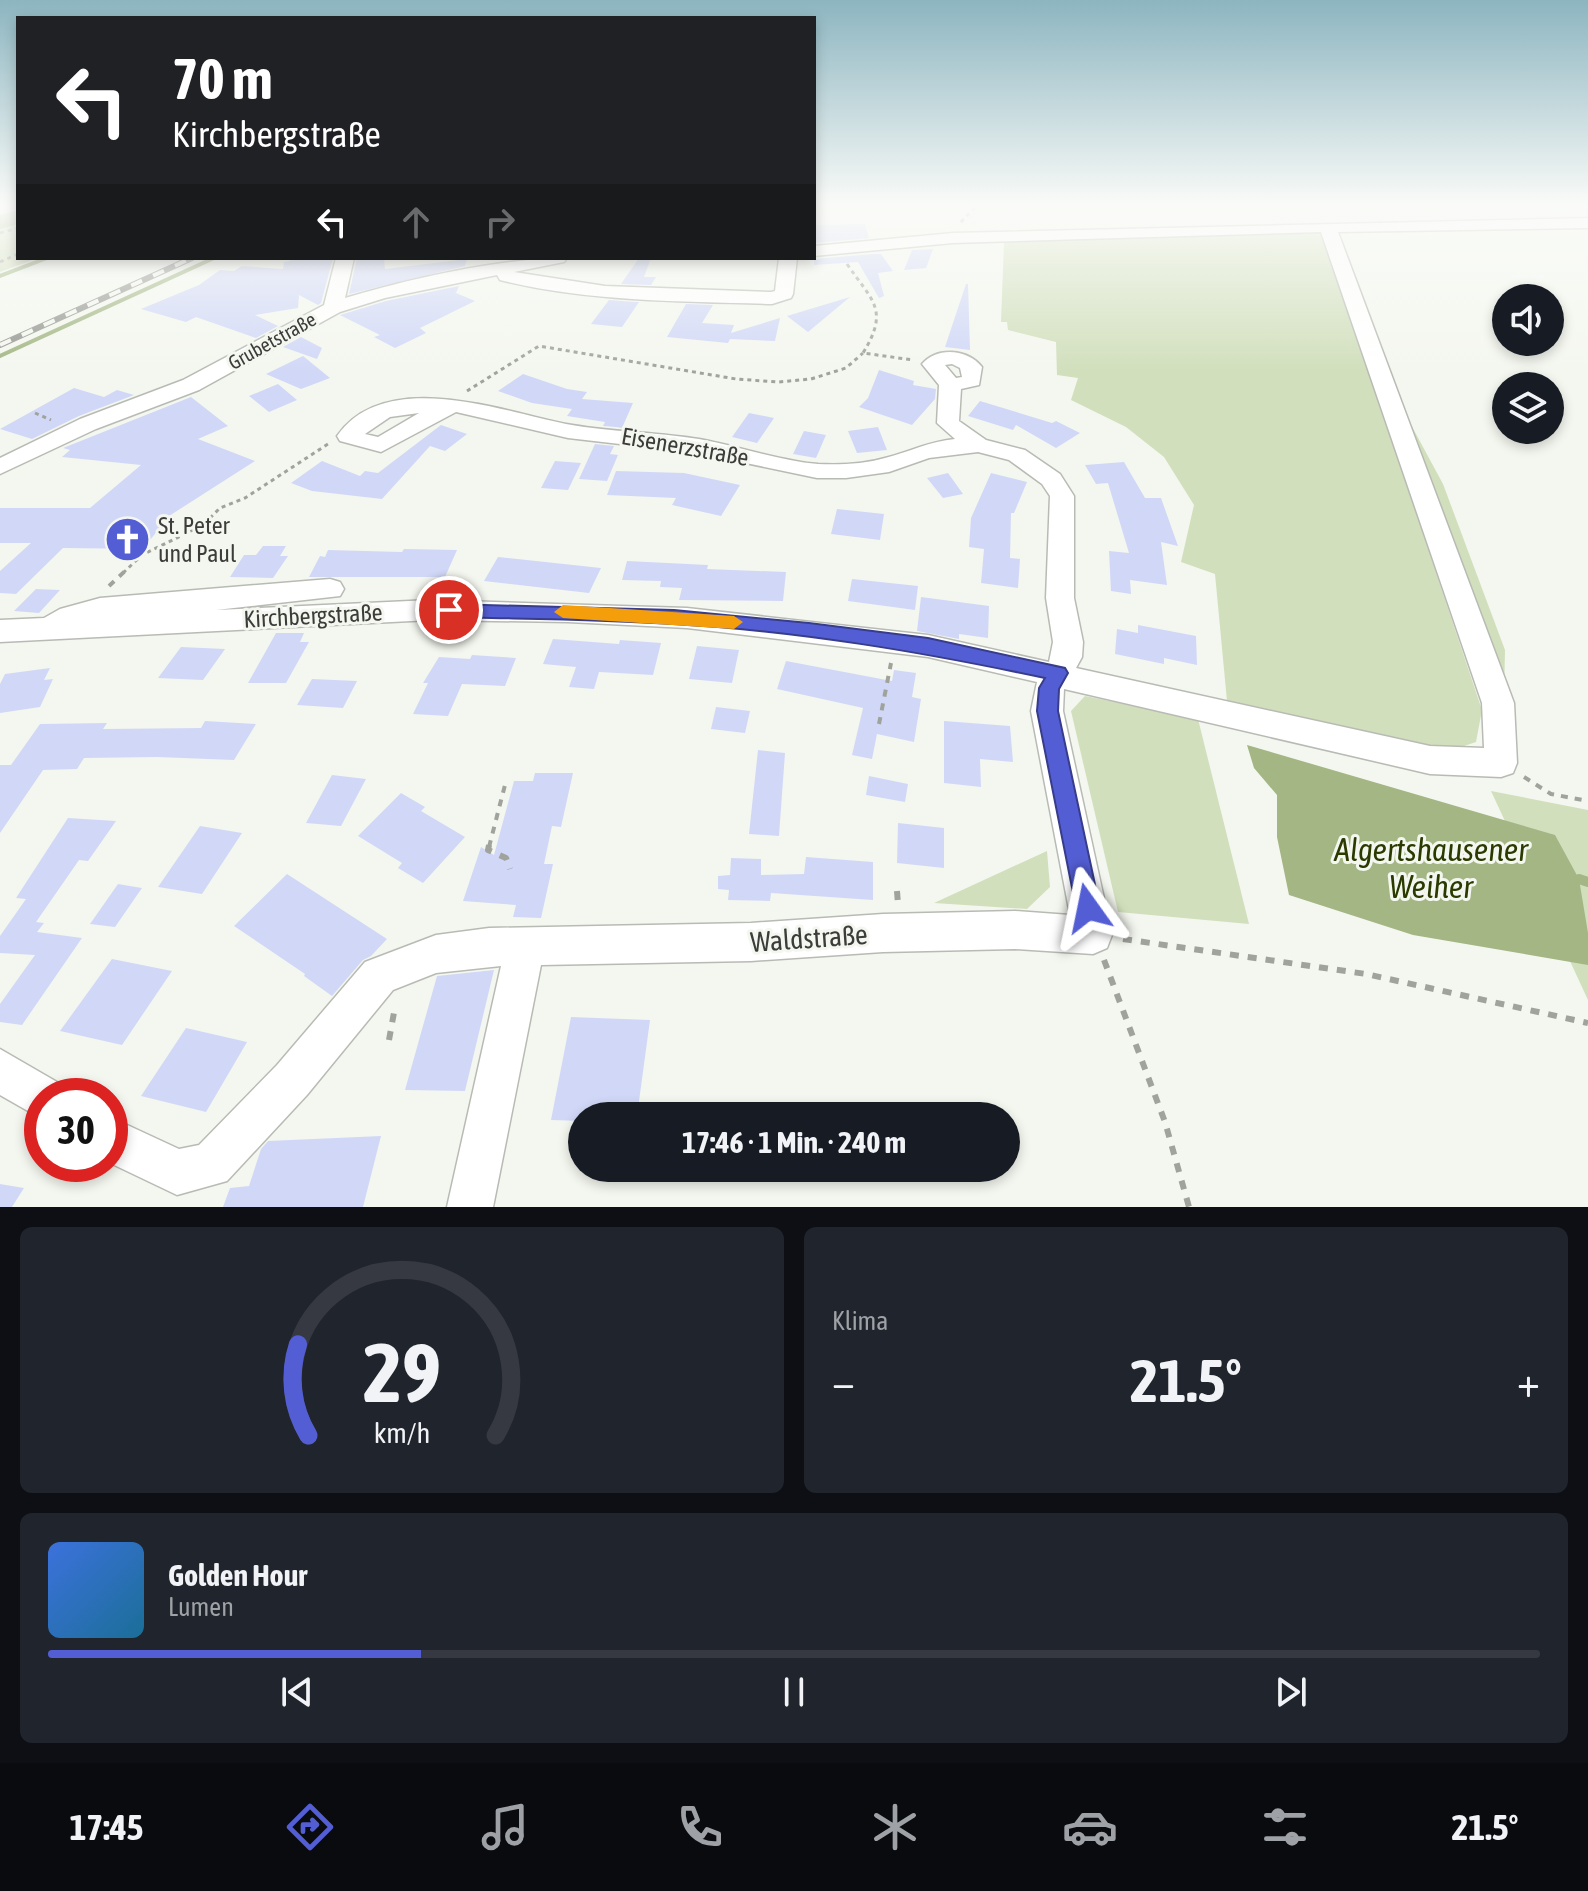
<!DOCTYPE html>
<html lang="de">
<head>
<meta charset="utf-8">
<style>
	:root { --surface:#171b24; --page:#20242c; --text:#f1f3f6; --muted:#9ea1a6; --line:#363941; --accent:#545ed4 }
	body { margin:0; font-family:"Asap Condensed",sans-serif; background:var(--page); color:var(--text); height:100vh; display:flex; flex-direction:column; font-size:30px; white-space:nowrap }
	* { box-sizing:border-box; margin:0 }
	p { font-size:26px; color:var(--muted) }
	.icon { flex:none; width:44px; height:44px; fill:none; stroke:currentColor; stroke-width:2; stroke-linecap:round; stroke-linejoin:round }
	.map { position:relative; height:1207px; overflow:hidden }
	.panel { display:flex; flex-direction:column; gap:20px; padding:20px; background:#0d0f14; flex:1 }
	.panel>* { flex:none }
	.banner { position:absolute; left:16px; top:16px; width:800px; height:244px; border-radius:0px; box-shadow:0 4px 12px #0003; background:#202124; color:#fff; overflow:hidden }
	.controls { position:absolute; left:1492px; top:284px; display:grid; gap:16px }
	.controls a { display:grid; place-items:center; width:72px; height:72px; border-radius:50%; background:var(--surface); box-shadow:0 4px 12px #0003; font-size:40px }
	.speed { position:absolute; left:24px; top:1078px; display:flex; gap:16px; font-size:40px; font-weight:700; text-align:center }
	.speed>* { display:grid; place-content:center; width:104px; height:104px; border-radius:50%; background:var(--surface); box-shadow:0 4px 12px #0003; line-height:1 }
	.speed .limit { border:12px solid #d22; background:#fff; color:#111 }
	.pin { position:absolute; display:grid; place-items:center; width:68px; height:68px; color:#fff; margin:-34px; border:4px solid #fff; border-radius:50%; box-shadow:0 2px 8px #0007 }
	.me { position:absolute; width:88px; margin:-44px; rotate:348deg; stroke-linejoin:round; filter:drop-shadow(0 0 6px #0008) }
	.turn { display:flex; align-items:center; gap:28px; height:168px; padding:0 24px; font-size:36px }
	.turn .icon { width:104px; height:104px; stroke-width:2.5 }
	.turn b { display:block; font-size:56px; line-height:68px }
	.lanes { display:flex; align-items:center; height:76px; padding:0 24px; background:#0003; justify-content:center; gap:40px; direction:ltr }
	.lanes .off { opacity:.35 }
	.big { font-size:60px; font-weight:700; line-height:1.1 }
	.panel .widget { flex:1; display:flex; flex-direction:column; justify-content:center; gap:12px; min-width:0; padding:0 28px; border-radius:12px; background:var(--page) }
	.panel .dial { align-items:center; gap:0 }
	.dial svg { height:208px; overflow:visible; fill:none; stroke:var(--line); stroke-width:7; stroke-linecap:round; text-anchor:middle }
	.dial text { fill:var(--text); stroke:none }
	.song { display:flex; align-items:center; gap:24px }
	.cover { width:96px; height:96px; border-radius:12px; background:linear-gradient(135deg,hsl(220 70% 55%),hsl(200 70% 35%)) }
	.played { height:8px; border-radius:4px; background:linear-gradient(90deg,var(--accent) 25%,var(--line) 25%) }
	.keys { display:flex; justify-content:space-around; direction:ltr }
	.heat { display:flex; justify-content:space-between; align-items:center; font-size:44px; direction:ltr }
	.panel .tiles { flex:1; display:grid; gap:20px; grid-template-columns:1fr 1fr }
	.widget:last-child { grid-column:span 2 }
	.trip { position:absolute; left:568px; top:1102px; width:452px; height:80px; border-radius:40px; background:var(--surface); box-shadow:0 4px 12px #0003; font-weight:700; line-height:80px; text-align:center }
	.dock { display:flex; height:128px; justify-content:space-around; align-items:center; background:#090b0e; color:var(--muted) }
	.dock .icon { width:56px; height:56px }
	.dock .active { color:var(--accent) }
	.dock b { font-size:36px; color:var(--text) }
	.map>svg:first-child { display:block }
	.green { fill:#d1dfbc }
	.water { fill:#a3b684 }
	.lines { fill:none; stroke-linecap:round; stroke-linejoin:round }
	.stream-far1 { stroke:#a3b684; stroke-width:4 }
	.stream { stroke:#a3b684; stroke-width:10 }
	.river { fill:#a3b684; fill-rule:evenodd }
	.building { fill:#d1d8f7 }
	.minor-casing { stroke:#b8bbb4; stroke-width:3 }
	.path-far2 { stroke:#a0a29c; stroke-width:3; stroke-dasharray:4 4; stroke-linecap:butt }
	.path-far1 { stroke:#a0a29c; stroke-width:4; stroke-dasharray:7 7; stroke-linecap:butt }
	.path { stroke:#a0a29c; stroke-width:6; stroke-dasharray:9 9; stroke-linecap:butt }
	.minor { fill:#fff; fill-rule:evenodd }
	.rail-casing { stroke:#959791; stroke-width:6 }
	.rail { stroke:#f4f7ef; stroke-width:4; stroke-dasharray:12; stroke-linecap:butt }
	.route { fill:#545ed4; stroke:#373d8a; stroke-width:2 }
	.slow { fill:#f59e0b }
	.labels { text-anchor:middle; stroke-width:6; stroke-linejoin:round; paint-order:stroke }
	.far-street-label { font-size:20px; fill:#3c3d3a; stroke:#f4f7ef }
	.street-label { font-size:24px; fill:#3c3d3a; stroke:#f4f7ef }
	.poi-label { font-size:24px; fill:#3c3d3a; stroke:#f4f7ef; text-anchor:start }
	.near-street-label { font-size:28px; fill:#3c3d3a; stroke:#f4f7ef }
	.near-water-label { font-size:32px; font-style:italic; fill:#2a3a00; stroke:#f4f7ef }
</style>
</head>
<body>
<div class="map">
<svg width="1588" height="1207" viewBox="0 0 1588 1207">
	<rect width="100%" height="100%" fill="#f4f7ef"/>
	<!-- green -->
	<g class="green">
		<polygon points="18,223 18,258 38,258 0,272 0,227"/>
		<polygon points="1307,230 1318,232 1325,240 1482,710 1476,742 1449,751 1227,701 1215,574 1181,562 1194,505 1164,457 1126,427 1071,400 1078,378 1057,375 1056,342 1008,330 1007,322 1001,322 1004,241"/>
		<polygon points="1403,410 1443,484 1505,650 1504,699"/>
		<polygon points="1085,696 1198,719 1249,924 1118,912 1071,711"/>
		<polygon points="1491,791 1588,810 1588,1000"/>
		<polygon points="1047,851 1050,887 1027,909 934,903"/>
	</g>
	<!-- water -->
	<polygon class="water" points="1247,745 1555,835 1579,879 1588,933 1588,965 1413,935 1289,895 1277,837 1277,795 1254,768"/>
	<g class="lines">
		<!-- stream-far1 -->
		<g class="stream-far1">
			<polyline points="0,276 47,258"/>
			<polyline points="0,356 214,258"/>
		</g>
		<!-- stream -->
		<polyline class="stream" points="1579,879 1588,882"/>
		<!-- river -->
		<polygon class="river" points="18,210 18,224 0,229 0,215"/>
	</g>
	<!-- building -->
	<g class="building">
		<polygon points="865,224 869,238 814,243 814,225"/>
		<polygon points="933,249 926,268 904,270 912,250"/>
		<polygon points="873,254 881,254 893,271 878,273 884,296 879,298 858,262 814,265 814,259"/>
		<polygon points="290,258 333,258 321,303 318,305 299,295 298,308 255,315 278,326 256,338 196,317 186,322 141,309 199,285 220,270 234,271 242,266 283,269 284,262 290,261"/>
		<polygon points="357,258 384,258 385,269 467,259 465,266 349,294"/>
		<polygon points="639,258 651,258 644,277 656,277 651,285 621,284"/>
		<polygon points="966,284 968,284 970,350 945,347"/>
		<polygon points="459,286 456,293 475,301 420,328 426,333 395,348 374,337 380,335 340,315 386,301"/>
		<polygon points="850,297 808,332 787,316"/>
		<polygon points="609,300 635,302 639,302 622,327 591,324"/>
		<polygon points="686,304 713,305 702,323 734,325 731,333 780,318 775,341 730,339 728,343 667,337"/>
		<polygon points="301,337 322,348 317,359 283,347"/>
		<polygon points="303,356 330,378 301,389 266,374"/>
		<polygon points="879,370 914,381 913,385 936,389 935,399 912,425 859,407 868,398"/>
		<polygon points="523,374 567,389 587,392 582,399 633,403 622,428 616,427 603,426 605,422 567,416 572,409 532,403 498,391"/>
		<polygon points="278,384 297,400 269,412 249,396"/>
		<polygon points="74,388 104,397 117,390 134,395 79,416 32,439 0,429"/>
		<polygon points="191,397 228,426 198,439 255,461 169,516 143,549 63,548 16,594 0,593 0,571 31,543 0,543 0,508 90,508 141,465 62,457 70,450 63,448"/>
		<polygon points="980,401 1052,423 1056,421 1080,433 1056,448 1016,425 1013,430 968,416"/>
		<polygon points="749,413 774,418 757,443 732,437"/>
		<polygon points="441,425 467,434 445,451 430,446 382,499 312,491 291,483 322,461 360,476 365,471 378,473"/>
		<polygon points="878,427 887,450 857,453 848,431"/>
		<polygon points="804,431 826,435 816,458 793,454"/>
		<polygon points="595,444 614,446 610,454 618,455 607,481 579,479"/>
		<polygon points="555,461 581,463 568,490 541,488"/>
		<polygon points="1124,462 1145,498 1161,498 1178,546 1161,542 1167,585 1130,580 1131,594 1111,591 1109,551 1129,553 1108,483 1096,484 1085,465"/>
		<polygon points="616,471 684,473 740,485 721,516 672,505 676,498 607,495"/>
		<polygon points="948,473 963,494 943,498 927,478"/>
		<polygon points="991,473 1027,482 1014,513 1011,513 1010,558 1020,559 1018,588 981,583 984,549 969,547 971,518"/>
		<polygon points="837,509 884,514 880,540 831,534"/>
		<polygon points="263,546 286,546 280,556 288,556 273,578 230,577 244,555 256,555"/>
		<polygon points="404,549 457,550 445,577 309,577 320,556 325,557 328,550 402,552"/>
		<polygon points="498,557 601,568 589,593 484,581"/>
		<polygon points="627,561 708,565 707,569 786,572 783,601 679,600 682,588 660,587 661,581 622,580"/>
		<polygon points="852,579 918,586 915,610 848,601"/>
		<polygon points="36,589 60,590 39,613 14,611"/>
		<polygon points="921,597 989,606 988,638 959,634 959,639 917,631"/>
		<polygon points="1138,625 1196,636 1197,665 1164,658 1164,664 1115,654 1117,629 1138,633"/>
		<polygon points="276,633 304,633 300,642 309,642 286,683 248,683"/>
		<polygon points="553,639 619,644 620,640 661,643 653,675 599,672 594,689 569,687 576,667 543,664"/>
		<polygon points="697,646 739,650 732,683 689,679"/>
		<polygon points="181,647 225,649 203,680 158,678"/>
		<polygon points="472,655 516,658 505,686 462,684 448,716 413,714 428,683 423,683 439,657 470,659"/>
		<polygon points="786,661 892,681 894,670 916,673 912,697 921,699 914,742 877,734 872,759 852,755 863,708 777,689"/>
		<polygon points="50,668 44,680 53,679 40,707 0,713 0,684 5,674"/>
		<polygon points="312,679 357,681 343,708 297,705"/>
		<polygon points="716,707 750,711 745,733 711,729"/>
		<polygon points="205,721 256,724 234,760 157,757 84,758 77,769 43,770 0,833 0,765 11,765 40,724 107,723 103,729 201,728"/>
		<polygon points="944,721 1010,726 1013,762 980,759 981,787 944,783"/>
		<polygon points="758,750 785,753 779,836 749,834"/>
		<polygon points="535,773 573,773 561,827 552,826 544,864 553,864 541,918 513,917 516,905 463,901 481,847 494,855 514,781 533,781"/>
		<polygon points="332,775 366,779 341,826 306,823"/>
		<polygon points="869,776 908,784 905,802 866,795"/>
		<polygon points="401,793 425,807 421,811 465,837 423,883 398,868 402,863 358,836"/>
		<polygon points="68,818 116,821 88,861 79,860 36,922 44,923 37,932 82,938 22,1025 0,1022 0,1004 35,955 0,953 0,936 26,899 16,898"/>
		<polygon points="898,823 944,828 944,868 897,863"/>
		<polygon points="200,826 242,833 202,894 158,887"/>
		<polygon points="806,857 873,862 873,900 771,893 770,901 728,900 729,890 718,889 718,876 730,875 731,858 761,859 761,875 804,874"/>
		<polygon points="287,874 387,939 371,956 363,960 332,996 304,976 305,974 234,926"/>
		<polygon points="118,884 142,888 115,927 90,924"/>
		<polygon points="112,959 172,971 122,1045 60,1031"/>
		<polygon points="494,970 465,1091 405,1090 437,976"/>
		<polygon points="571,1017 650,1020 637,1116 582,1116 582,1121 551,1120"/>
		<polygon points="186,1028 247,1042 206,1112 141,1096"/>
		<polygon points="381,1136 363,1207 223,1207 230,1188 249,1186 261,1149 268,1141"/>
		<polygon points="0,1184 24,1188 12,1207 0,1207"/>
	</g>
	<g class="lines">
		<defs>
			<g id="minor">
				<path d="M1588,218V228L1338,232L1514,703L1517,763L1513,773L1501,777L1430,774L1064,689L1063,711L1112,935L1107,948L1093,954L1015,949L883,952L751,961L541,965L493,1207H447L501,966L436,973L393,990L307,1095L227,1181L177,1195L110,1163V1117L179,1149L199,1145L277,1065L365,962L436,935L489,928L751,923L883,914L1015,911L1070,915L1031,711L1037,682L928,657L687,628L568,622L431,620L0,642V620L44,618L60,609L100,598L330,579L340,582L344,589L340,596L216,610L431,600L687,608L928,635L1049,662L1053,642L1046,598L1050,496L1042,484L1009,460L978,452L929,458L889,472L846,478H817L698,453L568,438L456,412L381,452L340,441L337,436C385,367 501,411 566,424C610,432 655,432 699,439C739,446 779,461 818,464C839,465 865,464 885,458C909,452 930,441 955,439L937,423L939,385L922,364C937,346 968,349 982,367L979,385L961,389L959,421L986,440L1025,450L1060,474L1074,496V598L1083,642L1082,657L1076,668L1430,746L1484,748L1482,703L1321,232L953,243L814,256V246L953,233ZM945,365L952,364L960,368L962,377L956,378ZM419,413L378,437L365,434L390,417Z"/>
				<path d="M336,258H354L345,298C408,279 500,258 567,258L564,262L514,272L605,286L771,292L775,291L779,258H797L793,294L791,298L772,304C681,301 589,302 500,280L497,275L385,298L340,312L199,390L96,429L0,474V458L80,419L183,380L324,305Z"/>
				<polygon points="0,1049 57,1082 63,1096 42,1096 42,1119 0,1095"/>
			</g>
		</defs>
		<!-- minor casing -->
		<use href="#minor" class="minor-casing"/>
		<!-- path-far2 -->
		<g class="path-far2">
			<polyline points="961,222 978,204"/>
			<polyline points="0,233 18,228"/>
			<polyline points="0,262 18,254"/>
			<path d="M847,264C872,301 890,309 863,353L913,360"/>
			<polyline points="467,391 539,346 736,379 778,382 811,379 846,368 863,353"/>
			<polyline points="35,413 51,420"/>
			<polyline points="123,573 142,555 203,525 220,508 245,498 328,444"/>
		</g>
		<!-- path-far1 -->
		<g class="path-far1">
			<polyline points="109,586 125,571"/>
			<polyline points="879,724 891,663"/>
			<polyline points="1524,777 1551,794 1588,801"/>
			<polyline points="489,847 505,785"/>
		</g>
		<!-- path -->
		<g class="path">
			<polyline points="489,845 488,850 506,858 510,869"/>
			<polyline points="897,891 898,904"/>
			<polyline points="1123,939 1366,974 1588,1023"/>
			<polyline points="1104,960 1165,1122 1189,1207"/>
			<polyline points="389,1040 395,1007"/>
		</g>
		<!-- minor -->
		<use href="#minor" class="minor"/>
		<defs>
			<polyline id="rail" points="0,345 192,258"/>
		</defs>
		<!-- rail casing -->
		<use href="#rail" class="rail-casing"/>
		<!-- rail -->
		<use href="#rail" class="rail"/>
	</g>
	<!-- sky -->
	<linearGradient id="sky" x2="0" y2="1"><stop stop-color="#8cb5c0"/><stop offset="0.55" stop-color="#fafbf8"/><stop offset="1" stop-color="#fafbf8" stop-opacity="0"/></linearGradient>
	<rect width="1588" height="373" fill="url(#sky)"/>
	<!-- route -->
	<path class="route" d="M449,604L674,610L809,623L928,638L1065,668L1068,673L1059,689L1058,711L1100,908L1097,916L1088,920L1079,916L1076,908L1037,711L1039,688L1045,678C922,652 799,631 673,624C598,619 523,619 449,617L439,610Z"/>
	<!-- slow -->
	<polygon class="slow" points="563,605 734,616 743,622 734,629 563,618 554,612"/>
	<!-- icons -->
	<defs>
		<symbol id="church-disc" viewBox="-11 -11 22 22"><circle r="9.5" fill="#545ed4" stroke="#f4f7ef"/><path d="M-1.2-6h2.4v3.5h3.3v2.4h-3.3V6h-2.4V-.1h-3.3v-2.4h3.3Z" fill="#fff"/></symbol>
	</defs>
	<g fill-rule="evenodd">
		<use href="#church-disc" x="102" y="514" width="51" height="51"/>
	</g>
	<g class="labels">
		<!-- far-street labels -->
		<g class="far-street-label">
			<text transform="translate(272 341) rotate(-29)" y="7">Grubetstraße</text>
		</g>
		<!-- street labels -->
		<g class="street-label">
			<text transform="translate(685 447) rotate(10)" y="8">Eisenerzstraße</text>
			<text transform="translate(313 616) rotate(-3)" y="8">Kirchbergstraße</text>
		</g>
		<!-- poi labels -->
		<g class="poi-label">
			<text x="158" y="534">St. Peter<tspan x="158" dy="28">und Paul</tspan></text>
		</g>
		<!-- near-street labels -->
		<g class="near-street-label">
			<text transform="translate(809 938) rotate(-4)" y="10">Waldstraße</text>
		</g>
		<!-- near-water labels -->
		<g class="near-water-label">
			<text x="1431" y="861">Algertshausener<tspan x="1431" dy="37">Weiher</tspan></text>
		</g>
	</g>
</svg>
<div class="controls">
<a><svg class="icon" aria-label="sound" viewBox="0 0 24 24"><path d="M4 9h4l5-4v14l-5-4H4zM17 9q2 3 0 6"/></svg></a>
<a><svg class="icon" aria-label="layers" viewBox="0 0 24 24"><path d="M12 4l9 5-9 5-9-5zM3 14l9 5 9-5"/></svg></a>
</div>
<div class="speed"><div class="limit">30</div></div>
<div class="pin" style="left:449px;top:610px;background:#d93025"><svg class="icon" aria-label="arrive" viewBox="0 0 24 24"><path d="M6 21V4h12l-3 4 3 4H6"/></svg></div>
<svg class="me" style="left:1088px;top:908px" viewBox="-20 -20 40 40"><path d="M0-17L14 15 0 8-14 15z" fill="#545ed4" stroke="#fff" stroke-width="4"/></svg>
<div class="trip">17:46 · 1 Min. · 240 m</div>
<div class="banner">
<div class="turn"><svg class="icon" aria-label="left" viewBox="0 0 24 24"><path d="M17 20v-9H6M10 6l-5 5 5 5"/></svg><div><b>70 m</b>Kirchbergstraße</div></div>
<div class="lanes"><svg class="icon" aria-label="left" viewBox="0 0 24 24"><path d="M17 20v-9H6M10 6l-5 5 5 5"/></svg><svg class="icon off" aria-label="ahead" viewBox="0 0 24 24"><path d="M12 20V5M6 11l6-6 6 6"/></svg><svg class="icon off" aria-label="right" viewBox="0 0 24 24"><path d="M7 20v-9h11M14 6l5 5-5 5"/></svg></div>
</div>
</div>
<section class="panel">
<div class="tiles">
<div class="widget dial"><svg viewBox="0 0 100 80">
<path d="M14 69A42 42 0 1 1 86 69"/>
<path d="M14 69A42 42 0 0 1 10 34" stroke="#545ed4"/>
<text x="50" y="56" font-size="32" font-weight="700">29</text>
<text x="50" y="72" font-size="11">km/h</text>
</svg></div>
<div class="widget"><p>Klima</p>
<div class="heat"><a>−</a><b class="big">21.5°</b><a>+</a></div>
</div>
<div class="widget">
<div class="song"><i class="cover"></i><div><b>Golden Hour</b><p>Lumen</p></div></div>
<div class="played"></div>
<div class="keys"><svg class="icon" aria-label="previous" viewBox="0 0 24 24"><path d="M18 5L8 12l10 7zM5 5v14"/></svg><svg class="icon" aria-label="pause" viewBox="0 0 24 24"><path d="M8 5v14M16 5v14"/></svg><svg class="icon" aria-label="next" viewBox="0 0 24 24"><path d="M6 5l10 7-10 7zM19 5v14"/></svg></div>
</div>
</div>
</section>
<nav class="dock">
<b>17:45</b>
<svg class="icon active" aria-label="directions" viewBox="0 0 24 24"><path d="M12 3l9 9-9 9-9-9zM9 14v-3h6M13 9l2 2-2 2"/></svg>
<svg class="icon" aria-label="music" viewBox="0 0 24 24"><path d="M9 18V5l10-2v13"/><circle cx="6" cy="18" r="3"/><circle cx="16" cy="16" r="3"/></svg>
<svg class="icon" aria-label="phone" viewBox="0 0 24 24"><path d="M5 4h4l2 5-3 2q2 4 5 5l2-3 5 2v4C11 20 4 13 5 4z"/></svg>
<svg class="icon" aria-label="climate" viewBox="0 0 24 24"><path d="M12 3v18M4 7l16 10M4 17L20 7"/></svg>
<svg class="icon" aria-label="car" viewBox="0 0 24 24"><path d="M5 17H2v-5l4-1 3-4h7l3 4 3 1v5h-3M9 17h6M6 11h13"/><circle cx="7" cy="17" r="2"/><circle cx="17" cy="17" r="2"/></svg>
<svg class="icon" aria-label="filters" viewBox="0 0 24 24"><path d="M4 7h16M4 17h16"/><circle cx="9" cy="7" r="2"/><circle cx="15" cy="17" r="2"/></svg>
<b>21.5°</b>
</nav>
</body>
</html>
